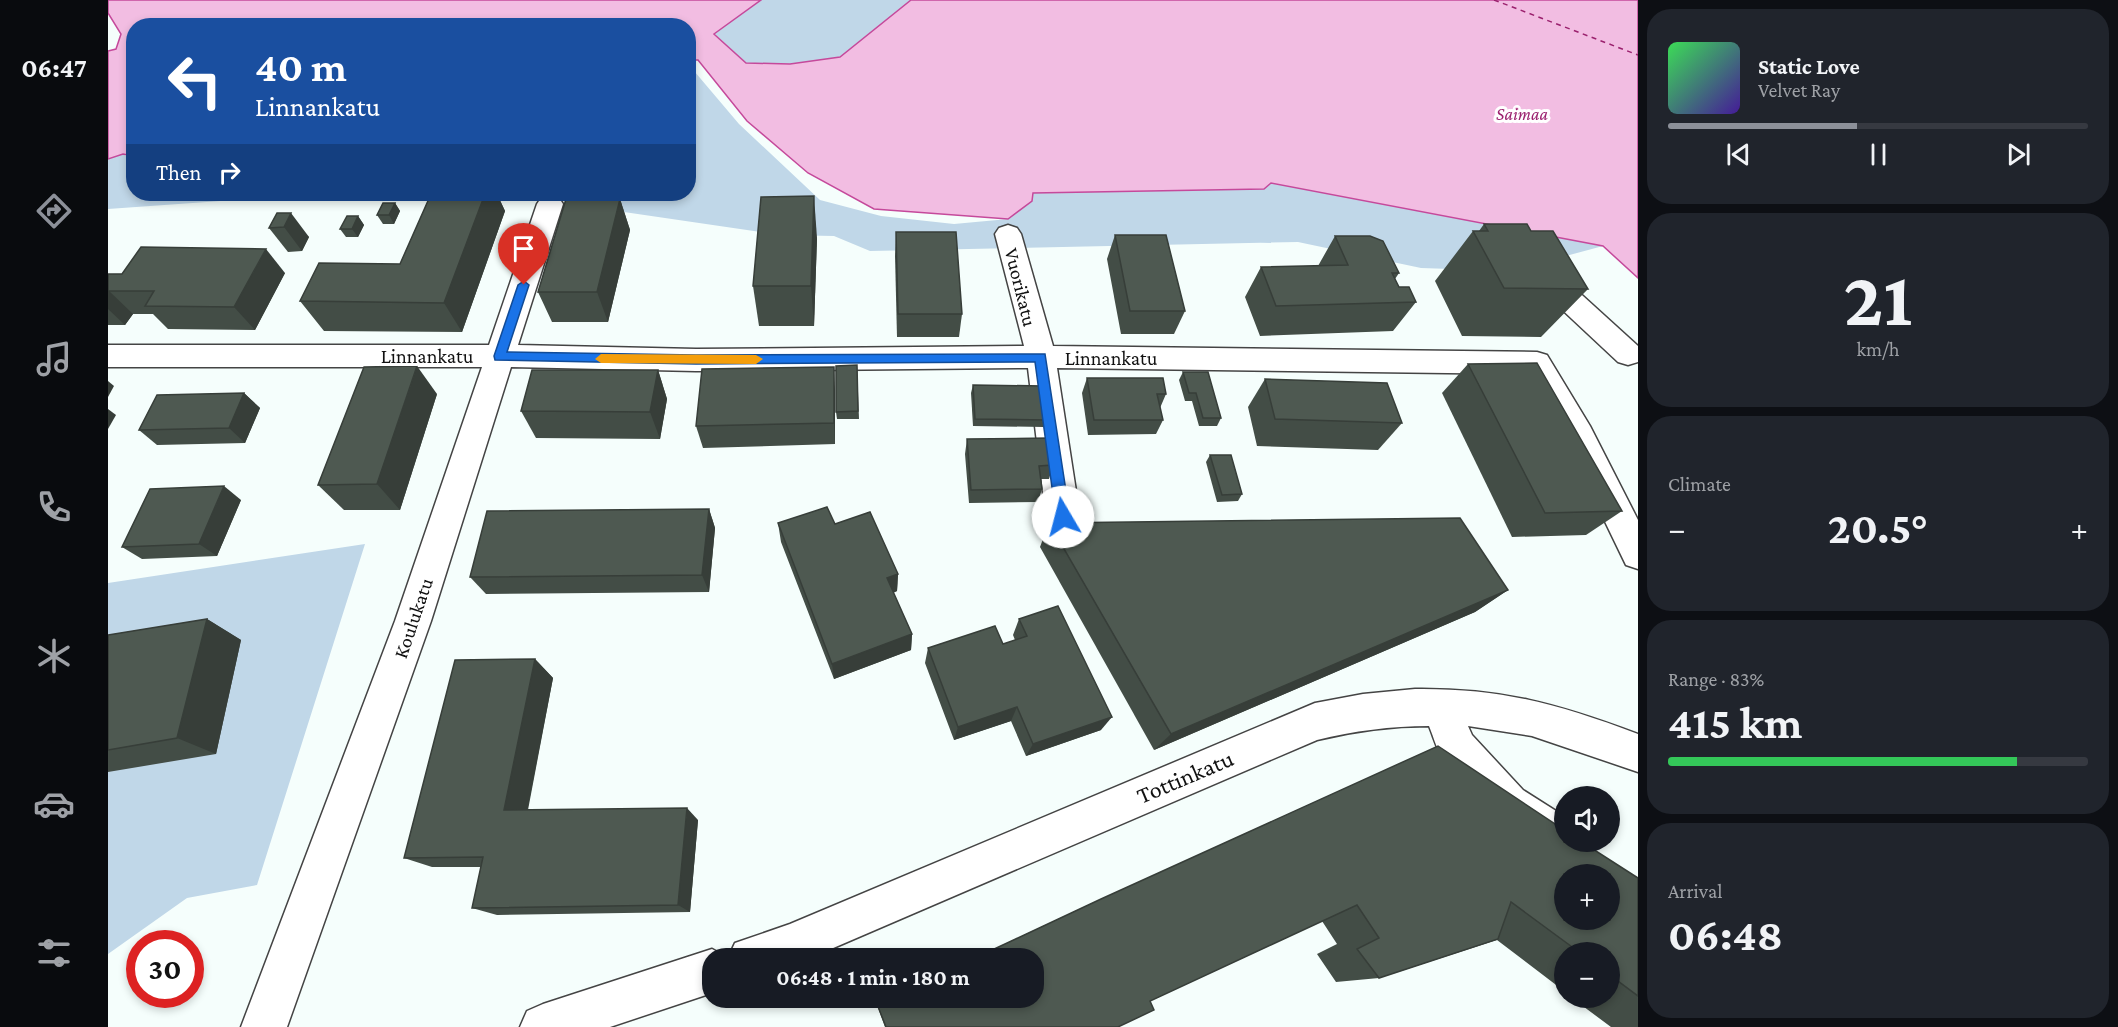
<!DOCTYPE html>
<html lang="en">
<head>
<meta charset="utf-8">
<style>
	:root { --surface:#171b24; --page:#20242c; --text:#f1f3f6; --muted:#9ea1a6; --line:#363941; --accent:#8c9099 }
	body { margin:0; font-family:"Crimson Pro",serif; background:var(--page); color:var(--text); height:100vh; display:flex; flex-direction:column; font-size:22px; white-space:nowrap }
	* { box-sizing:border-box; margin:0 }
	p { font-size:20px; color:var(--muted) }
	.icon { flex:none; width:33px; height:33px; fill:none; stroke:currentColor; stroke-width:2; stroke-linecap:round; stroke-linejoin:round }
	.map { position:relative; flex:1; overflow:hidden }
	.drawer { display:flex; flex-direction:column; gap:9px; padding:9px; background:#0d0f14; width:480px }
	.drawer>* { flex:none }
	.top-card { position:absolute; left:18px; top:18px; width:570px; height:183px; border-radius:24px; box-shadow:0 3px 9px #0003; background:#1a4fa0; color:#fff; overflow:hidden }
	.tools { position:absolute; left:1446px; top:786px; display:grid; gap:12px }
	.tools a { display:grid; place-items:center; width:66px; height:66px; border-radius:50%; background:var(--surface); box-shadow:0 3px 9px #0003; font-size:30px }
	.speed { position:absolute; left:18px; top:930px; display:flex; gap:12px; font-size:30px; font-weight:700; text-align:center }
	.speed>* { display:grid; place-content:center; width:78px; height:78px; border-radius:50%; background:var(--surface); box-shadow:0 3px 9px #0003; line-height:1 }
	.speed .limit { border:9px solid #d22; background:#fff; color:#111 }
	.pin { position:absolute; display:grid; place-items:center; width:51px; height:51px; color:#fff; margin:-62px -26px; border-radius:50% 50% 50% 0; rotate:-45deg; box-shadow:0 0 6px #0007 }
	.pin .icon { rotate:45deg }
	.me { position:absolute; width:66px; margin:-33px; rotate:352deg; stroke-linejoin:round; filter:drop-shadow(0 0 4px #0008) }
	.turn { display:flex; align-items:center; gap:21px; height:126px; padding:0 30px; font-size:27px }
	.turn .icon { width:78px; height:78px; stroke-width:2.5 }
	.turn b { display:block; font-size:42px; line-height:51px }
	.then { display:flex; align-items:center; height:57px; padding:0 30px; background:#0003; gap:12px; font-size:22px }
	.big { font-size:45px; font-weight:700; line-height:1.1 }
	.drawer .card { flex:1; display:flex; flex-direction:column; justify-content:center; gap:9px; min-width:0; padding:0 21px; border-radius:24px; background:var(--page) }
	.drawer .dial { align-items:center; gap:0 }
	.dial b { font-size:78px; line-height:1 }
	.song { display:flex; align-items:center; gap:18px }
	.cover { width:72px; height:72px; border-radius:9px; background:linear-gradient(135deg,hsl(130 70% 55%),hsl(260 70% 35%)) }
	.played { height:6px; border-radius:3px; background:linear-gradient(90deg,var(--accent) 45%,var(--line) 45%) }
	.keys { display:flex; justify-content:space-around; direction:ltr }
	.heat { display:flex; justify-content:space-between; align-items:center; font-size:33px; direction:ltr }
	.charge { height:9px; border-radius:4px; background:linear-gradient(90deg,#34c759 83%,var(--line) 0) }
	.trip { position:absolute; left:594px; top:948px; width:342px; height:60px; border-radius:24px; background:var(--surface); box-shadow:0 3px 9px #0003; font-weight:700; line-height:60px; text-align:center }
	main { display:flex; flex:1; min-height:0 }
	.tab-bar { display:flex; flex-direction:column; width:108px; justify-content:space-around; align-items:center; background:#090b0e; color:var(--muted) }
	.tab-bar .icon { width:42px; height:42px }
	.tab-bar .on { color:var(--accent) }
	.tab-bar b { font-size:27px; color:var(--text) }
	.map>svg:first-child { display:block }
	.green { fill:#c0d7e8 }
	.water { fill:#f2bde2; stroke:#c5499b; stroke-width:1.5 }
	.lines { fill:none; stroke-linecap:round; stroke-linejoin:round }
	.ferry { stroke:#9b216e; stroke-width:1.5; stroke-dasharray:5 4.5; stroke-linecap:butt }
	.minor-casing { stroke:#444; stroke-width:3 }
	.minor { fill:#fff; fill-rule:evenodd }
	.wall { fill:#434d46 }
	.shaded-wall { fill:#373e39 }
	.building { fill:#4e5951; stroke:#373e39; stroke-width:1.5; fill-rule:evenodd }
	.route { fill:#1a73e8; stroke:#114b97; stroke-width:1.5 }
	.slow { fill:#f59e0b }
	.labels { text-anchor:middle; stroke-width:6; stroke-linejoin:round; paint-order:stroke }
	.far-water-label { font-size:18px; font-style:italic; fill:#9b216e; stroke:#fff }
	.street-label { font-size:20px; fill:#111; stroke:#fff }
	.near-street-label { font-size:24px; fill:#111; stroke:#fff }
</style>
</head>
<body>
<main>
<nav class="tab-bar">
<b>06:47</b>
<svg class="icon on" aria-label="directions" viewBox="0 0 24 24"><path d="M12 3l9 9-9 9-9-9zM9 14v-3h6M13 9l2 2-2 2"/></svg>
<svg class="icon" aria-label="music" viewBox="0 0 24 24"><path d="M9 18V5l10-2v13"/><circle cx="6" cy="18" r="3"/><circle cx="16" cy="16" r="3"/></svg>
<svg class="icon" aria-label="phone" viewBox="0 0 24 24"><path d="M5 4h4l2 5-3 2q2 4 5 5l2-3 5 2v4C11 20 4 13 5 4z"/></svg>
<svg class="icon" aria-label="climate" viewBox="0 0 24 24"><path d="M12 3v18M4 7l16 10M4 17L20 7"/></svg>
<svg class="icon" aria-label="car" viewBox="0 0 24 24"><path d="M5 17H2v-5l4-1 3-4h7l3 4 3 1v5h-3M9 17h6M6 11h13"/><circle cx="7" cy="17" r="2"/><circle cx="17" cy="17" r="2"/></svg>
<svg class="icon" aria-label="filters" viewBox="0 0 24 24"><path d="M4 7h16M4 17h16"/><circle cx="9" cy="7" r="2"/><circle cx="15" cy="17" r="2"/></svg>
</nav>
<div class="map">
<svg width="1530" height="1027" viewBox="0 0 1530 1027">
	<rect width="100%" height="100%" fill="#f5fefc"/>
	<!-- green -->
	<g class="green">
		<polygon points="653,0 803,0 732,57 682,64 638,63 606,33"/>
		<polygon points="581,65 631,124 712,200 773,216 846,224 900,219 925,193 1156,189 1163,183 1495,246 1402,271 1313,268 1190,242 762,251 726,236 674,235 516,212 439,194 580,194"/>
		<polygon points="15,154 25,160 26,194 212,194 0,209 0,159"/>
		<polygon points="257,544 149,885 79,898 0,954 0,583"/>
	</g>
	<!-- water -->
	<polygon class="water" points="0,0 653,0 606,34 638,63 682,64 732,57 803,0 1530,0 1530,278 1495,246 1163,183 1156,189 925,193 924,201 900,219 766,209 700,173 639,121 590,60 581,60 580,26 26,26 25,156 15,154 0,159 0,51 8,49 13,34 0,13"/>
	<g class="lines">
		<!-- ferry -->
		<polyline class="ferry" points="1386,0 1530,55"/>
		<defs>
			<g id="minor">
				<polygon points="442,195 451,198 455,204 410,345 588,349 916,346 887,234 891,228 900,225 909,228 913,234 945,346 1429,352 1439,355 1482,426 1530,520 1530,569 1518,565 1458,441 1420,374 949,368 972,517 967,527 955,531 943,527 938,517 920,368 588,371 403,367 323,621 179,1027 133,1027 287,621 374,367 0,367 0,345 381,345 429,204 433,198"/>
				<polygon points="1443,273 1453,276 1530,346 1530,362 1520,365 1510,362 1433,290 1429,283 1433,276"/>
				<path d="M1307,689C1393,688 1450,704 1530,734V772L1424,736L1360,726L1364,735L1415,790L1456,816V842H1475L1470,853L1456,859C1410,840 1367,804 1338,764C1330,754 1326,738 1321,726C1283,726 1246,731 1209,740L702,958H604V993L502,1027H412L419,1011L435,1004L604,949L620,958L627,943L682,924L1207,703L1255,694Z"/>
			</g>
		</defs>
		<!-- minor casing -->
		<use href="#minor" class="minor-casing"/>
		<!-- minor -->
		<use href="#minor" class="minor"/>
	</g>
	<!-- wall -->
	<g class="wall">
		<polygon points="323,194 389,194 397,211 354,332 216,331 192,301 292,264"/>
		<polygon points="512,199 522,230 500,322 444,322 430,292"/>
		<polygon points="287,203 292,211 286,224 275,224 269,215"/>
		<polygon points="169,213 201,237 194,251 180,252 161,228"/>
		<polygon points="250,216 256,225 250,237 238,237 232,229"/>
		<polygon points="1376,224 1423,231 1480,289 1433,337 1354,336 1327,281 1365,231 1371,231"/>
		<polygon points="788,232 854,314 851,337 789,337 787,256"/>
		<polygon points="1007,235 1077,311 1066,334 1013,334 999,259"/>
		<polygon points="1227,236 1291,273 1287,279 1291,287 1308,302 1285,331 1152,336 1137,297 1153,267 1210,266"/>
		<polygon points="709,238 706,326 651,326 645,286"/>
		<polygon points="177,273 147,330 60,329 45,314 25,314 17,325 0,325 0,274"/>
		<polygon points="1360,364 1514,511 1478,535 1404,537 1334,393"/>
		<polygon points="749,365 751,419 729,419 728,412"/>
		<polygon points="550,370 559,399 552,439 428,438 413,411"/>
		<polygon points="1075,372 1113,418 1109,426 1091,426 1084,401 1077,401 1071,380"/>
		<polygon points="979,378 1058,394 1052,408 1055,420 1048,434 980,435 974,393"/>
		<polygon points="1157,379 1294,423 1270,450 1149,446 1140,407"/>
		<polygon points="865,385 938,420 936,427 865,426 863,393"/>
		<polygon points="727,389 727,444 595,448 588,426"/>
		<polygon points="136,393 152,408 137,443 49,445 31,430"/>
		<polygon points="329,394 292,510 236,510 210,485"/>
		<polygon points="859,439 945,465 941,479 933,479 934,489 930,502 861,503 857,454"/>
		<polygon points="1102,455 1134,494 1130,501 1109,502 1098,462"/>
		<polygon points="133,500 109,556 34,559 14,547"/>
		<polygon points="601,509 607,528 601,592 378,594 362,577"/>
		<polygon points="670,523 727,524 790,574 789,591 785,593 804,634 803,650 726,679 673,542"/>
		<polygon points="941,523 1400,590 1367,612 1046,750 932,547"/>
		<polygon points="99,619 133,640 108,754 0,772 0,635"/>
		<polygon points="911,619 993,730 918,756 903,721 846,740 817,663 820,648 895,644 907,640 905,635"/>
		<polygon points="427,659 445,678 420,810 590,820 582,912 389,915 364,908 373,867 324,867 296,858"/>
		<polygon points="1530,878 1530,1027 1503,1027 1464,998 1502,998 1502,952 1456,952 1456,991 1389,940 1271,978 1228,982 1209,954 1229,944 1214,921 1042,1001 1010,1027 777,1027 769,1005 769,1004 993,899"/>
	</g>
	<!-- shaded-wall -->
	<g class="shaded-wall">
		<polygon points="377,194 389,194 397,211 354,332 336,303"/>
		<polygon points="706,196 709,238 706,326 703,286"/>
		<polygon points="512,199 522,230 500,322 489,292"/>
		<polygon points="287,203 292,211 286,224 281,215"/>
		<polygon points="183,213 201,237 194,251 176,227"/>
		<polygon points="250,216 256,225 250,237 244,229"/>
		<polygon points="158,249 177,273 147,330 126,307"/>
		<polygon points="0,290 25,314 17,325 0,309"/>
		<polygon points="309,366 329,394 292,510 269,484"/>
		<polygon points="726,367 727,389 727,444 726,423"/>
		<polygon points="550,370 559,399 552,439 542,412"/>
		<polygon points="0,381 6,386 0,397"/>
		<polygon points="136,393 152,408 137,443 121,428"/>
		<polygon points="0,409 8,415 0,429"/>
		<polygon points="116,486 133,500 109,556 91,544"/>
		<polygon points="601,509 607,528 601,592 594,575"/>
		<polygon points="790,574 789,591 778,595 779,578"/>
		<polygon points="1400,590 1367,612 1046,750 1063,734"/>
		<polygon points="99,619 133,640 108,754 69,738"/>
		<polygon points="804,634 803,650 726,679 724,664"/>
		<polygon points="427,659 445,678 417,822 396,810"/>
		<polygon points="909,707 903,721 846,740 850,727"/>
		<polygon points="1004,717 993,730 918,756 925,744"/>
		<polygon points="579,808 590,820 582,912 570,905"/>
	</g>
	<!-- building -->
	<g class="building">
		<polygon points="323,194 377,194 336,303 192,301 211,263 292,264"/>
		<polygon points="706,196 703,286 645,286 653,197"/>
		<polygon points="458,199 512,199 489,292 430,292"/>
		<polygon points="275,203 287,203 281,215 269,215"/>
		<polygon points="169,213 183,213 176,227 161,228"/>
		<polygon points="239,216 250,216 244,229 232,229"/>
		<polygon points="1376,224 1419,224 1423,231 1445,231 1480,289 1396,288 1365,231 1380,231"/>
		<polygon points="788,232 848,232 854,314 790,314"/>
		<polygon points="1007,235 1058,235 1077,311 1022,311"/>
		<polygon points="1227,236 1262,236 1275,241 1291,273 1284,273 1291,287 1301,287 1308,302 1168,306 1153,267 1240,265"/>
		<polygon points="33,247 158,249 126,307 37,306 46,291 0,291 0,274 14,274"/>
		<polygon points="1429,363 1514,511 1437,513 1360,364"/>
		<polygon points="749,365 750,411 728,412 728,366"/>
		<polygon points="309,366 269,484 210,485 256,367"/>
		<polygon points="726,367 726,423 588,426 594,369"/>
		<polygon points="424,370 550,370 542,412 413,411"/>
		<polygon points="1075,372 1100,372 1113,418 1095,418 1088,393 1081,393"/>
		<polygon points="979,378 1055,378 1058,394 1049,394 1055,420 986,420"/>
		<polygon points="1157,379 1279,383 1294,423 1167,419"/>
		<polygon points="865,385 935,386 938,420 867,419"/>
		<polygon points="136,393 121,428 31,430 49,395"/>
		<polygon points="941,438 945,465 931,466 934,489 863,490 859,439"/>
		<polygon points="1102,455 1123,455 1134,494 1114,495"/>
		<polygon points="116,486 91,544 14,547 42,489"/>
		<polygon points="719,507 727,524 762,512 790,574 779,578 804,634 724,664 670,523"/>
		<polygon points="601,509 594,575 362,577 379,511"/>
		<polygon points="1352,518 1400,590 1063,734 941,523"/>
		<polygon points="950,606 1004,717 925,744 909,707 850,727 820,648 887,626 895,644 919,636 911,619"/>
		<polygon points="99,619 69,738 0,750 0,635"/>
		<polygon points="427,659 396,810 579,808 570,905 364,908 375,857 296,858 347,660"/>
		<path d="M1330,746L1456,830V842H1474L1530,878V996L1502,975V952H1471L1403,902L1390,939L1271,978L1249,949L1271,938L1249,905L1042,1001L1046,1010L1010,1027H778L769,1004L784,998H926V958H867L993,899ZM1456,874H1502V920H1456Z"/>
	</g>
	<!-- route -->
	<polygon class="route" points="416,281 421,285 399,352 588,355 937,354 962,517 960,522 950,522 948,517 927,362 588,364 387,360 386,356 410,285"/>
	<!-- slow -->
	<polygon class="slow" points="493,354 648,355 655,359 648,364 493,363 487,359"/>
	<g class="labels">
		<!-- far-water labels -->
		<g class="far-water-label">
			<text x="1414" y="120">Saimaa</text>
		</g>
		<!-- street labels -->
		<g class="street-label">
			<text transform="translate(913 287) rotate(76)" y="7">Vuorikatu</text>
			<text x="319" y="363">Linnankatu</text>
			<text x="1003" y="365">Linnankatu</text>
			<text transform="translate(305 618) rotate(-71)" y="7">Koulukatu</text>
		</g>
		<!-- near-street labels -->
		<g class="near-street-label">
			<text transform="translate(1077 777) rotate(-23)" y="8">Tottinkatu</text>
		</g>
	</g>
</svg>
<div class="tools">
<a><svg class="icon" aria-label="sound" viewBox="0 0 24 24"><path d="M4 9h4l5-4v14l-5-4H4zM17 9q2 3 0 6"/></svg></a>
<a>+</a>
<a>−</a>
</div>
<div class="speed"><div class="limit">30</div></div>
<div class="pin" style="left:416px;top:285px;background:#d93025"><svg class="icon" aria-label="arrive" viewBox="0 0 24 24"><path d="M6 21V4h12l-3 4 3 4H6"/></svg></div>
<svg class="me" style="left:955px;top:517px" viewBox="-20 -20 40 40"><circle r="19" fill="#fff"/><path d="M0-13L10 11 0 6-10 11z" fill="#1a73e8"/></svg>
<div class="trip">06:48 · 1 min · 180 m</div>
<div class="top-card">
<div class="turn"><svg class="icon" aria-label="left" viewBox="0 0 24 24"><path d="M17 20v-9H6M10 6l-5 5 5 5"/></svg><div><b>40 m</b>Linnankatu</div></div>
<div class="then">Then<svg class="icon" aria-label="right" viewBox="0 0 24 24"><path d="M7 20v-9h11M14 6l5 5-5 5"/></svg></div>
</div>
</div>
<section class="drawer">
<div class="card">
<div class="song"><i class="cover"></i><div><b>Static Love</b><p>Velvet Ray</p></div></div>
<div class="played"></div>
<div class="keys"><svg class="icon" aria-label="previous" viewBox="0 0 24 24"><path d="M18 5L8 12l10 7zM5 5v14"/></svg><svg class="icon" aria-label="pause" viewBox="0 0 24 24"><path d="M8 5v14M16 5v14"/></svg><svg class="icon" aria-label="next" viewBox="0 0 24 24"><path d="M6 5l10 7-10 7zM19 5v14"/></svg></div>
</div>
<div class="card dial"><b>21</b><p>km/h</p></div>
<div class="card"><p>Climate</p>
<div class="heat"><a>−</a><b class="big">20.5°</b><a>+</a></div>
</div>
<div class="card"><p>Range · 83%</p><b class="big">415 km</b><div class="charge"></div></div>
<div class="card"><p>Arrival</p><b class="big">06:48</b></div>
</section>
</main>
</body>
</html>
